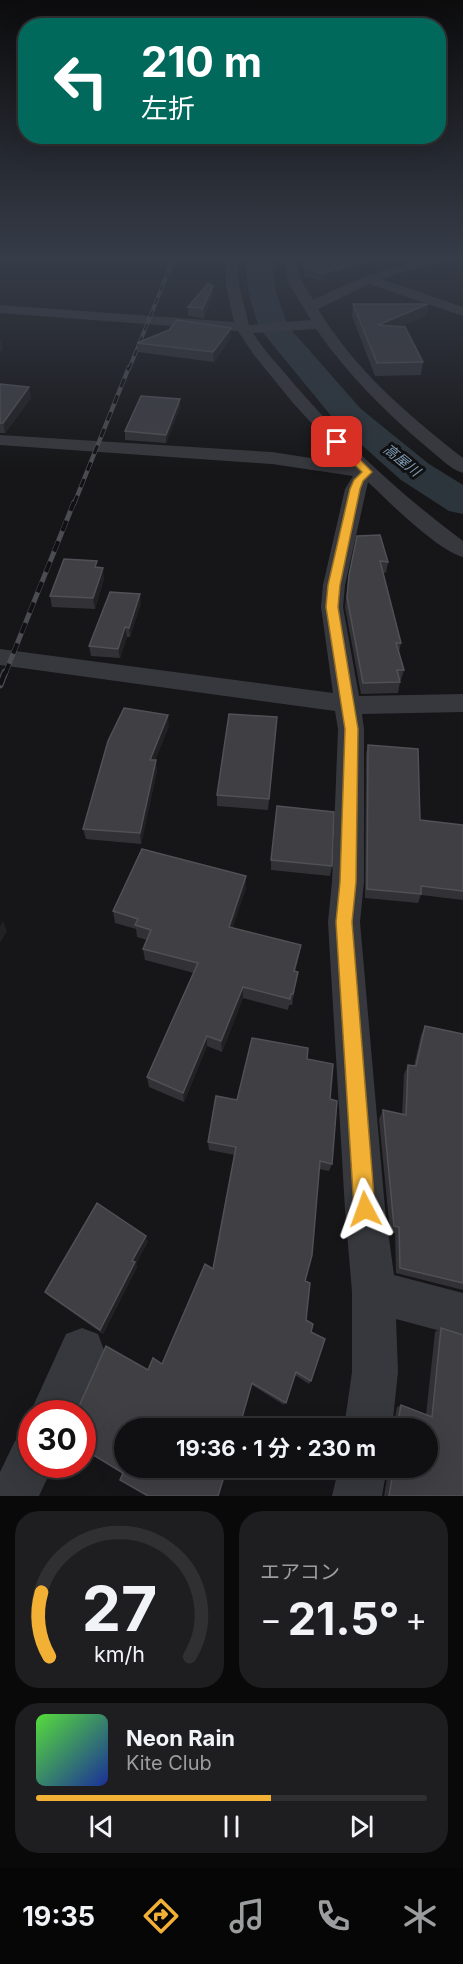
<!DOCTYPE html>
<html lang="ja">
<head>
<meta charset="utf-8">
<style>
	:root { --surface:#101012; --page:#1e1e20; --text:#f1f3f6; --muted:#9c9d9f; --line:#303032; --accent:#f2b134 }
	body { margin:0; font-family:Inter,"Noto Sans JP",sans-serif; background:var(--page); color:var(--text); height:100vh; display:flex; flex-direction:column; font-size:22px; white-space:nowrap }
	* { box-sizing:border-box; margin:0 }
	p { font-size:20px; color:var(--muted) }
	.icon { flex:none; width:33px; height:33px; fill:none; stroke:currentColor; stroke-width:2; stroke-linecap:round; stroke-linejoin:round }
	.map { position:relative; height:1496px; overflow:hidden }
	.sheet { display:flex; flex-direction:column; gap:15px; padding:15px; background:#09090a; flex:1 }
	.sheet>* { flex:none }
	.banner { position:absolute; left:18px; top:18px; width:428px; height:126px; border-radius:24px; box-shadow:0 6px 24px #0002,0 0 0 2px var(--line); background:#00695c; color:#fff; overflow:hidden }
	.speed { position:absolute; left:18px; top:1400px; display:flex; gap:12px; font-size:30px; font-weight:700; text-align:center }
	.speed>* { display:grid; place-content:center; width:78px; height:78px; border-radius:50%; background:var(--surface); box-shadow:0 6px 24px #0002,0 0 0 2px var(--line); line-height:1 }
	.speed .limit { border:9px solid #d22; background:#fff; color:#111 }
	.pin { position:absolute; display:grid; place-items:center; width:51px; height:51px; color:#fff; margin:-26px; border-radius:12px; box-shadow:0 3px 9px #0006 }
	.me { position:absolute; width:66px; margin:-33px; rotate:356deg; stroke-linejoin:round; filter:drop-shadow(0 0 4px #0008) }
	.turn { display:flex; align-items:center; gap:21px; height:126px; padding:0 24px; font-size:27px }
	.turn .icon { width:78px; height:78px; stroke-width:2.5 }
	.turn b { display:block; font-size:42px; line-height:51px }
	.big { font-size:45px; font-weight:700; line-height:1.1 }
	.sheet .widget { flex:1; display:flex; flex-direction:column; justify-content:center; gap:9px; min-width:0; padding:0 21px; border-radius:24px; background:var(--page) }
	.sheet .dial { align-items:center; gap:0 }
	.dial svg { height:156px; overflow:visible; fill:none; stroke:var(--line); stroke-width:7; stroke-linecap:round; text-anchor:middle }
	.dial text { fill:var(--text); stroke:none }
	.song { display:flex; align-items:center; gap:18px }
	.cover { width:72px; height:72px; border-radius:9px; background:linear-gradient(135deg,hsl(110 70% 55%),hsl(230 70% 35%)) }
	.played { height:6px; border-radius:3px; background:linear-gradient(90deg,var(--accent) 60%,var(--line) 60%) }
	.keys { display:flex; justify-content:space-around; direction:ltr }
	.heat { display:flex; justify-content:space-between; align-items:center; font-size:33px; direction:ltr }
	.sheet .tiles { flex:1; display:grid; gap:15px; grid-template-columns:1fr 1fr }
	.widget:last-child { grid-column:span 2 }
	.trip { position:absolute; left:114px; top:1418px; width:324px; height:60px; border-radius:30px; background:var(--surface); box-shadow:0 6px 24px #0002,0 0 0 2px var(--line); font-weight:700; line-height:60px; text-align:center }
	.tab-bar { display:flex; height:96px; justify-content:space-around; align-items:center; background:#060607; color:var(--muted) }
	.tab-bar .icon { width:42px; height:42px }
	.tab-bar .on { color:var(--accent) }
	.tab-bar b { font-size:27px; color:var(--text) }
	.map>svg:first-child { display:block }
	.lines { fill:none; stroke-linecap:round; stroke-linejoin:round }
	.river { fill:#2c353c; fill-rule:evenodd }
	.street { fill:#37383d; fill-rule:evenodd }
	.rail-far3-casing { stroke:#4a4c52; stroke-width:4 }
	.rail-far2-casing { stroke:#4a4c52; stroke-width:4.5 }
	.rail-far1-casing { stroke:#4a4c52; stroke-width:5 }
	.rail-casing { stroke:#4a4c52; stroke-width:7 }
	.rail-far3 { stroke:#111113; stroke-width:2; stroke-dasharray:7; stroke-linecap:butt }
	.rail-far2 { stroke:#111113; stroke-width:3; stroke-dasharray:9; stroke-linecap:butt }
	.rail-far1 { stroke:#111113; stroke-width:4; stroke-dasharray:11; stroke-linecap:butt }
	.rail { stroke:#111113; stroke-width:4.5; stroke-dasharray:14; stroke-linecap:butt }
	.wall { fill:#323236 }
	.shaded-wall { fill:#212124 }
	.building { fill:#3f3f44; stroke:#4f5156; stroke-width:1.5 }
	.route { fill:#f2b134; stroke:#9d7322; stroke-width:1.5 }
	.labels { text-anchor:middle; stroke-width:6; stroke-linejoin:round; paint-order:stroke }
	.far-water-label { font-size:14px; font-style:italic; fill:#7f9bb3; stroke:#111113 }
</style>
</head>
<body>
<div class="map">
<svg width="463" height="1496" viewBox="0 0 463 1496">
	<rect width="100%" height="100%" fill="#161618"/>
	<g class="lines">
		<!-- river -->
		<polygon class="river" points="246,260 272,260 276,292 288,326 361,409 429,464 463,485 463,514 449,511 401,480 337,423 259,328 248,292"/>
		<!-- street -->
		<g class="street">
			<path d="M225,260H237L239,285L249,325L311,320L287,280L284,260H296L301,280L313,300C354,281 396,260 443,260L381,279L463,307V316L369,284L318,309C354,369 408,415 463,458V473C450,469 439,457 429,449C386,413 348,375 316,329L253,333C264,351 280,367 294,384C344,442 401,495 463,541V557C438,551 388,501 368,482L345,585L343,607L359,696L463,694V712L362,714L364,729V882L360,922L385,1209L394,1275L463,1293V1337L396,1319L398,1372L392,1428H344L352,1372V1292L345,1209L328,922L332,882L338,729L335,711L0,665V649L333,693L321,607L323,585L345,489L353,476L272,464L0,445V435L272,452L349,464L293,403L254,355L238,331L0,313V305L234,322L226,285Z"/>
			<polygon points="82,1328 98,1334 104,1350 77,1413 32,1413 32,1418 30,1413 66,1334"/>
			<polygon points="32,1434 32,1464 54,1464 39,1496 0,1496 0,1472 15,1441"/>
			<polygon points="339,1467 387,1467 382,1496 332,1496"/>
		</g>
		<defs>
			<polyline id="rail-far3" points="129,369 173,260"/>
			<polyline id="rail-far2" points="74,504 129,367"/>
			<polyline id="rail-far1" points="5,674 74,502"/>
			<polyline id="rail" points="0,685 5,672"/>
		</defs>
		<!-- rail-far3 casing -->
		<use href="#rail-far3" class="rail-far3-casing"/>
		<!-- rail-far2 casing -->
		<use href="#rail-far2" class="rail-far2-casing"/>
		<!-- rail-far1 casing -->
		<use href="#rail-far1" class="rail-far1-casing"/>
		<!-- rail casing -->
		<use href="#rail" class="rail-casing"/>
		<!-- rail-far3 -->
		<use href="#rail-far3" class="rail-far3"/>
		<!-- rail-far2 -->
		<use href="#rail-far2" class="rail-far2"/>
		<!-- rail-far1 -->
		<use href="#rail-far1" class="rail-far1"/>
		<!-- rail -->
		<use href="#rail" class="rail"/>
	</g>
	<!-- wall -->
	<g class="wall">
		<polygon points="303,260 375,260 337,277 336,275 322,281 304,276"/>
		<polygon points="213,286 213,295 204,318 188,316 188,307"/>
		<polygon points="353,304 428,304 426,316 402,326 423,362 421,375 375,376 352,316"/>
		<polygon points="231,337 214,362 138,352 137,343"/>
		<polygon points="0,384 31,398 5,433 0,433"/>
		<polygon points="180,407 166,443 125,440 125,431"/>
		<polygon points="357,536 388,562 386,573 383,572 401,643 399,652 404,670 401,680 399,681 400,682 398,693 361,694 345,607 349,575"/>
		<polygon points="98,567 104,579 95,609 52,607 50,596"/>
		<polygon points="141,603 130,637 127,637 120,658 91,656 89,646"/>
		<polygon points="277,717 268,810 217,806 217,795"/>
		<polygon points="169,726 155,760 157,771 141,844 86,839 83,829"/>
		<polygon points="368,745 420,820 463,825 463,900 421,895 418,903 365,898 366,754"/>
		<polygon points="271,860 332,866 330,876 271,870"/>
		<polygon points="246,876 246,888 232,928 299,956 295,971 298,972 292,1005 289,1005 288,1010 243,998 222,1052 207,1046 184,1102 149,1087 147,1077 194,973 145,960 143,949 147,940 137,937 136,929 115,923 113,911"/>
		<polygon points="425,1026 463,1034 463,1290 396,1273 395,1233 390,1232 379,1119 383,1110 402,1115 404,1074 408,1065 414,1066 421,1035"/>
		<polygon points="307,1059 330,1099 332,1164 329,1171 319,1169 305,1281 306,1320 311,1332 311,1381 309,1384 295,1375 284,1405 252,1385 123,1473 148,1370 162,1364 213,1269 235,1155 209,1150 208,1142 237,1100"/>
		<polygon points="148,1241 136,1264 137,1267 103,1334 49,1296 45,1292"/>
		<polygon points="441,1328 463,1496 384,1496 389,1467 428,1467 428,1428 393,1428 397,1407 401,1405 426,1415 435,1332"/>
	</g>
	<!-- shaded-wall -->
	<g class="shaded-wall">
		<polygon points="359,260 375,260 337,277 338,270"/>
		<polygon points="337,268 336,275 322,281 323,274"/>
		<polygon points="213,286 213,295 204,318 203,308"/>
		<polygon points="428,304 426,316 376,337 378,325"/>
		<polygon points="231,328 231,337 214,362 213,352"/>
		<polygon points="1,340 3,349 0,353 0,341"/>
		<polygon points="29,387 31,398 5,433 3,423"/>
		<polygon points="180,399 180,407 166,443 166,435"/>
		<polygon points="103,568 104,579 95,609 93,598"/>
		<polygon points="140,594 141,603 130,637 129,628"/>
		<polygon points="125,627 127,637 120,658 118,649"/>
		<polygon points="168,715 169,726 151,771 150,760"/>
		<polygon points="156,760 157,771 141,844 140,833"/>
		<polygon points="246,876 246,888 229,939 229,927"/>
		<polygon points="3,921 7,931 0,943 0,926"/>
		<polygon points="301,945 299,956 293,982 294,971"/>
		<polygon points="298,972 292,1005 293,994"/>
		<polygon points="243,987 243,998 222,1052 221,1041"/>
		<polygon points="207,1036 207,1046 184,1102 183,1093"/>
		<polygon points="146,1236 148,1241 136,1264 137,1267 103,1334 100,1330 132,1261"/>
	</g>
	<!-- building -->
	<g class="building">
		<polygon points="304,260 359,260 338,270 337,268 323,274 305,268"/>
		<polygon points="208,283 213,286 203,308 188,307"/>
		<polygon points="353,304 428,304 378,325 405,327 423,362 377,363"/>
		<polygon points="177,320 231,328 213,352 137,343 169,330"/>
		<polygon points="0,384 29,387 3,423 0,423"/>
		<polygon points="141,396 180,399 166,435 125,431"/>
		<polygon points="380,535 388,562 380,561 401,643 396,643 404,670 397,670 400,682 363,683 347,597 349,575 357,536"/>
		<polygon points="64,559 97,561 95,567 103,568 93,598 50,596"/>
		<polygon points="110,592 140,594 129,628 125,627 118,649 89,646"/>
		<polygon points="124,708 168,715 150,760 156,760 140,833 83,829 108,741"/>
		<polygon points="229,714 277,717 269,799 217,795"/>
		<polygon points="368,745 418,749 420,820 463,825 463,891 421,886 421,894 367,889"/>
		<polygon points="277,806 334,812 332,866 271,860"/>
		<polygon points="142,849 246,876 229,927 301,945 294,971 298,972 293,994 291,994 290,999 243,987 221,1041 207,1036 183,1093 147,1077 198,963 143,949 151,930 135,925 138,919 113,911"/>
		<polygon points="425,1026 463,1034 463,1283 400,1268 399,1227 394,1226 383,1110 406,1115 408,1065 416,1066"/>
		<polygon points="252,1038 308,1048 307,1059 333,1064 330,1099 337,1101 332,1164 320,1161 312,1255 305,1281 310,1283 306,1320 313,1324 311,1332 325,1339 311,1381 296,1372 286,1403 252,1383 239,1428 124,1428 124,1467 227,1467 218,1496 148,1496 120,1480 123,1473 82,1448 82,1413 76,1413 106,1346 148,1370 153,1358 162,1364 205,1264 213,1269 236,1147 208,1142 216,1096 237,1100"/>
		<polygon points="97,1203 146,1236 132,1261 135,1262 100,1330 45,1292"/>
		<polygon points="441,1328 463,1335 463,1496 389,1496 394,1467 428,1467 428,1428 397,1428 401,1405 432,1417"/>
	</g>
	<!-- sky -->
	<linearGradient id="sky" x2="0" y2="1"><stop stop-color="#0c0c0d"/><stop offset="0.55" stop-color="#363c48"/><stop offset="1" stop-color="#363c48" stop-opacity="0"/></linearGradient>
	<rect width="463" height="470" fill="url(#sky)"/>
	<!-- route -->
	<polygon class="route" points="334,440 341,440 372,472 363,481 360,489 340,585 338,607 358,729 356,882 352,922 375,1209 372,1216 365,1219 358,1216 354,1209 336,922 340,882 345,729 326,607 328,585 350,489 354,480 362,472 334,444"/>
	<g class="labels">
		<!-- far-water labels -->
		<g class="far-water-label">
			<text transform="translate(402 460) rotate(39)" y="5">高屋川</text>
		</g>
	</g>
</svg>
<div class="speed"><div class="limit">30</div></div>
<div class="pin" style="left:337px;top:442px;background:#d93025"><svg class="icon" aria-label="arrive" viewBox="0 0 24 24"><path d="M6 21V4h12l-3 4 3 4H6"/></svg></div>
<svg class="me" style="left:365px;top:1209px" viewBox="-20 -20 40 40"><path d="M0-17L14 15 0 8-14 15z" fill="#f2b134" stroke="#fff" stroke-width="4"/></svg>
<div class="trip">19:36 · 1 分 · 230 m</div>
<div class="banner">
<div class="turn"><svg class="icon" aria-label="left" viewBox="0 0 24 24"><path d="M17 20v-9H6M10 6l-5 5 5 5"/></svg><div><b>210 m</b>左折</div></div>
</div>
</div>
<section class="sheet">
<div class="tiles">
<div class="widget dial"><svg viewBox="0 0 100 80">
<path d="M14 69A42 42 0 1 1 86 69"/>
<path d="M14 69A42 42 0 0 1 10 36" stroke="#f2b134"/>
<text x="50" y="56" font-size="32" font-weight="700">27</text>
<text x="50" y="72" font-size="11">km/h</text>
</svg></div>
<div class="widget"><p>エアコン</p>
<div class="heat"><a>−</a><b class="big">21.5°</b><a>+</a></div>
</div>
<div class="widget">
<div class="song"><i class="cover"></i><div><b>Neon Rain</b><p>Kite Club</p></div></div>
<div class="played"></div>
<div class="keys"><svg class="icon" aria-label="previous" viewBox="0 0 24 24"><path d="M18 5L8 12l10 7zM5 5v14"/></svg><svg class="icon" aria-label="pause" viewBox="0 0 24 24"><path d="M8 5v14M16 5v14"/></svg><svg class="icon" aria-label="next" viewBox="0 0 24 24"><path d="M6 5l10 7-10 7zM19 5v14"/></svg></div>
</div>
</div>
</section>
<nav class="tab-bar">
<b>19:35</b>
<svg class="icon on" aria-label="directions" viewBox="0 0 24 24"><path d="M12 3l9 9-9 9-9-9zM9 14v-3h6M13 9l2 2-2 2"/></svg>
<svg class="icon" aria-label="music" viewBox="0 0 24 24"><path d="M9 18V5l10-2v13"/><circle cx="6" cy="18" r="3"/><circle cx="16" cy="16" r="3"/></svg>
<svg class="icon" aria-label="phone" viewBox="0 0 24 24"><path d="M5 4h4l2 5-3 2q2 4 5 5l2-3 5 2v4C11 20 4 13 5 4z"/></svg>
<svg class="icon" aria-label="climate" viewBox="0 0 24 24"><path d="M12 3v18M4 7l16 10M4 17L20 7"/></svg>
</nav>
</body>
</html>
